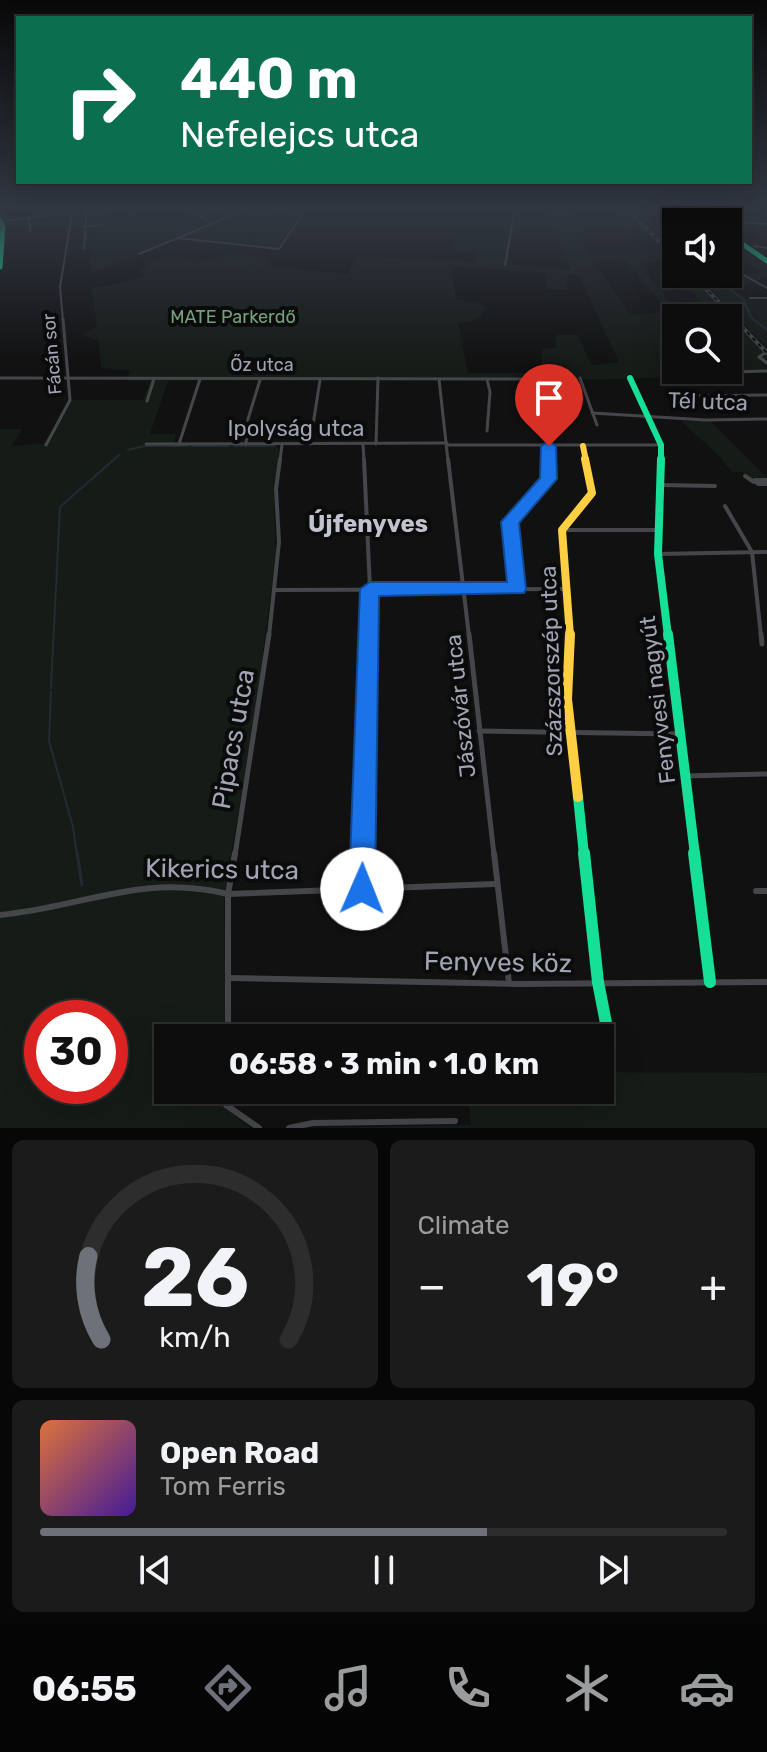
<!DOCTYPE html>
<html lang="en">
<head>
<meta charset="utf-8">
<style>
	:root { --surface:#0d0d0d; --page:#1b1b1b; --text:#f1f3f6; --muted:#9a9c9d; --line:#2d2d2e; --accent:#6e717a }
	body { margin:0; font-family:Rubik,sans-serif; background:var(--page); color:var(--text); height:100vh; display:flex; flex-direction:column; font-size:30px; white-space:nowrap }
	* { box-sizing:border-box; margin:0 }
	p { font-size:26px; color:var(--muted) }
	.icon { flex:none; width:44px; height:44px; fill:none; stroke:currentColor; stroke-width:2; stroke-linecap:round; stroke-linejoin:round }
	.map { position:relative; height:1128px; overflow:hidden }
	.details { display:flex; flex-direction:column; gap:12px; padding:12px; background:#070707; flex:1 }
	.details>* { flex:none }
	.hud { position:absolute; left:16px; top:16px; width:736px; height:168px; border-radius:0px; box-shadow:0 8px 32px #0002,0 0 0 2px var(--line); background:#0b6e4f; color:#fff; overflow:hidden }
	.buttons { position:absolute; left:662px; top:208px; display:grid; gap:16px }
	.buttons a { display:grid; place-items:center; width:80px; height:80px; border-radius:0px; background:var(--surface); box-shadow:0 8px 32px #0002,0 0 0 2px var(--line); font-size:40px }
	.speed { position:absolute; left:24px; top:1000px; display:flex; gap:16px; font-size:40px; font-weight:700; text-align:center }
	.speed>* { display:grid; place-content:center; width:104px; height:104px; border-radius:50%; background:var(--surface); box-shadow:0 8px 32px #0002,0 0 0 2px var(--line); line-height:1 }
	.speed .limit { border:12px solid #d22; background:#fff; color:#111 }
	.pin { position:absolute; display:grid; place-items:center; width:68px; height:68px; color:#fff; margin:-82px -34px; border-radius:50% 50% 50% 0; rotate:-45deg; box-shadow:0 0 8px #0007 }
	.pin .icon { rotate:45deg }
	.me { position:absolute; width:88px; margin:-44px; rotate:1deg; stroke-linejoin:round; filter:drop-shadow(0 0 6px #0008) }
	.turn { display:flex; align-items:center; gap:28px; height:168px; padding:0 32px; font-size:36px }
	.turn .icon { width:104px; height:104px; stroke-width:2.5 }
	.turn b { display:block; font-size:56px; line-height:68px }
	.big { font-size:60px; font-weight:700; line-height:1.1 }
	.details .tile { flex:1; display:flex; flex-direction:column; justify-content:center; gap:12px; min-width:0; padding:0 28px; border-radius:12px; background:var(--page) }
	.details .dial { align-items:center; gap:0 }
	.dial svg { height:208px; overflow:visible; fill:none; stroke:var(--line); stroke-width:7; stroke-linecap:round; text-anchor:middle }
	.dial text { fill:var(--text); stroke:none }
	.song { display:flex; align-items:center; gap:24px }
	.cover { width:96px; height:96px; border-radius:12px; background:linear-gradient(135deg,hsl(20 70% 55%),hsl(260 70% 35%)) }
	.played { height:8px; border-radius:4px; background:linear-gradient(90deg,var(--accent) 65%,var(--line) 65%) }
	.keys { display:flex; justify-content:space-around; direction:ltr }
	.heat { display:flex; justify-content:space-between; align-items:center; font-size:44px; direction:ltr }
	.details .tiles { flex:1; display:grid; gap:12px; grid-template-columns:1fr 1fr }
	.tile:last-child { grid-column:span 2 }
	.trip { position:absolute; left:154px; top:1024px; width:460px; height:80px; border-radius:0px; background:var(--surface); box-shadow:0 8px 32px #0002,0 0 0 2px var(--line); font-weight:700; line-height:80px; text-align:center }
	.tabs { display:flex; height:128px; justify-content:space-around; align-items:center; background:#050505; color:var(--muted) }
	.tabs .icon { width:56px; height:56px }
	.tabs .current { color:var(--accent) }
	.tabs b { font-size:36px; color:var(--text) }
	.map>svg:first-child { display:block }
	.green { fill:#151b17; fill-rule:evenodd }
	.lines { fill:none; stroke-linecap:round; stroke-linejoin:round }
	.stream-far1 { stroke:#242a32; stroke-width:2 }
	.stream { stroke:#242a32; stroke-width:3 }
	.street-far4 { stroke:#45464a; stroke-width:2 }
	.street-far3 { stroke:#45464a; stroke-width:3 }
	.street-far2 { stroke:#45464a; stroke-width:4 }
	.street-far1 { stroke:#45464a; stroke-width:5 }
	.street { stroke:#45464a; stroke-width:6 }
	.fast-far4 { stroke:#16e098; stroke-width:5 }
	.fast-far3 { stroke:#16e098; stroke-width:6 }
	.fast-far2 { stroke:#16e098; stroke-width:8 }
	.fast-far1 { stroke:#16e098; stroke-width:10 }
	.fast { stroke:#16e098; stroke-width:12 }
	.slow-far2 { stroke:#ffcf43; stroke-width:6 }
	.slow-far1 { stroke:#ffcf43; stroke-width:8 }
	.slow { stroke:#ffcf43; stroke-width:10 }
	.rail-casing { stroke:#454649; stroke-width:4 }
	.rail { stroke:#0b0b0c; stroke-width:2; stroke-dasharray:4; stroke-linecap:butt }
	.route { fill:#1a73e8; stroke:#114b97; stroke-width:2 }
	.labels { text-anchor:middle; stroke-width:8; stroke-linejoin:round; paint-order:stroke }
	.far-park-label { font-size:18px; fill:#76a07c; stroke:#0b0b0c }
	.far-street-label { font-size:18px; fill:#a0a4b3; stroke:#0b0b0c }
	.street-label { font-size:22px; fill:#a0a4b3; stroke:#0b0b0c }
	.neighbourhood-label { font-size:24px; font-weight:bold; fill:#c1c4cf; stroke:#0b0b0c }
	.near-street-label { font-size:26px; fill:#a0a4b3; stroke:#0b0b0c }
</style>
</head>
<body>
<div class="map">
<svg width="767" height="1128" viewBox="0 0 767 1128">
	<rect width="100%" height="100%" fill="#111"/>
	<!-- green -->
	<g class="green">
		<polygon points="252,208 269,208 299,217 277,248 181,237 91,274 91,249 68,251 69,246 85,245 85,236 120,225 116,221 133,213 165,227 176,223 167,217 174,215 182,219 206,212 222,220"/>
		<path d="M546,208H564L592,238L581,240L588,254H635L629,239L639,253L661,252L650,239H642L608,208H623L675,258L676,268L670,262L642,263L641,266L683,318H676V370H728V318H689L711,314L684,283L689,282L682,274H690L767,355V372L628,379L168,381L150,434H176L174,444L276,445L279,450L274,492L276,555L253,727L224,896L226,1025L229,1038H168V1090H219L222,1105L251,1128H0V429H22L12,446L44,443L70,400H143L150,381H127L130,371L101,368L99,341L82,335L97,326L91,287H104L146,276L138,270C160,260 171,249 194,263L230,254L265,257L271,266L348,274L357,256L475,262L477,253L450,251L455,232C490,234 520,230 555,233ZM514,233L558,237L571,270L508,264ZM623,258L668,312L631,315L592,260ZM451,266L545,273L546,289L566,290L568,275L579,276L619,362L592,365L577,335H556V348L541,349L543,373H468L458,323L479,319L487,308L481,303L456,299ZM42,1018H110V1086H42Z"/>
		<polygon points="630,208 673,208 706,222 676,222 676,253"/>
		<polygon points="728,237 767,264 767,278 756,281 745,275 761,272 746,262 728,266"/>
		<polygon points="728,268 754,283 729,289 752,300 767,300 767,348 696,274 728,274"/>
		<polygon points="680,420 710,421 767,478 757,477 753,480 742,472 732,472 720,457"/>
		<polygon points="600,1072 767,1073 767,1128 298,1128 471,1125 468,1090 600,1090"/>
	</g>
	<g class="lines">
		<!-- stream-far1 -->
		<g class="stream-far1">
			<polyline points="632,208 676,246"/>
			<polyline points="709,274 743,299 751,317 767,330"/>
			<polyline points="192,446 228,446"/>
			<polyline points="234,446 274,446"/>
			<polyline points="128,450 144,446 188,446"/>
			<polyline points="51,688 60,507 119,455"/>
			<polyline points="51,692 49,741 73,827 77,855"/>
		</g>
		<!-- stream -->
		<polyline class="stream" points="77,853 82,885"/>
		<!-- street-far4 -->
		<g class="street-far4">
			<polyline points="0,208 6,220"/>
			<polyline points="185,208 213,224"/>
			<polyline points="202,213 221,208"/>
			<polyline points="86,216 113,208"/>
			<polyline points="29,217 30,230"/>
			<polyline points="706,220 767,224"/>
			<polyline points="6,221 72,212"/>
			<polyline points="84,227 103,225"/>
			<polyline points="178,238 279,249 301,216 272,208"/>
			<polyline points="754,246 767,248"/>
			<polyline points="84,248 87,208"/>
			<polyline points="139,254 250,208"/>
			<polyline points="505,265 515,208"/>
			<polyline points="733,269 767,288"/>
			<polyline points="750,298 767,298"/>
			<polyline points="63,321 60,287 73,208"/>
		</g>
		<!-- street-far3 -->
		<g class="street-far3">
			<polyline points="765,353 759,357 767,363"/>
			<polyline points="672,374 767,371"/>
			<polyline points="0,378 523,379 537,427"/>
			<polyline points="580,378 597,425"/>
			<polyline points="439,379 448,461"/>
			<polyline points="487,379 490,392 487,431"/>
			<polyline points="691,396 767,395"/>
			<polyline points="147,401 154,379"/>
			<polyline points="592,413 706,420 767,419"/>
			<polyline points="146,444 447,443"/>
			<polyline points="179,444 200,379"/>
			<polyline points="246,444 248,419 260,380"/>
			<polyline points="310,444 320,380"/>
			<polyline points="363,444 364,461"/>
			<polyline points="376,444 378,378"/>
			<polyline points="46,445 70,400 63,319"/>
			<polyline points="447,445 661,445"/>
			<polyline points="549,446 549,461"/>
			<polyline points="280,461 282,444"/>
		</g>
		<!-- street-far2 -->
		<g class="street-far2">
			<polyline points="364,459 370,589 369,636"/>
			<polyline points="448,459 469,636"/>
			<polyline points="745,476 754,482"/>
			<polyline points="767,480 755,480 758,484 767,484"/>
			<polyline points="660,485 715,486"/>
			<polyline points="725,506 752,552 761,636"/>
			<polyline points="562,530 659,530"/>
			<polyline points="658,554 767,552"/>
			<polyline points="517,588 510,522 549,479 549,459"/>
			<polyline points="274,590 568,589"/>
			<polyline points="269,636 279,542 276,489 280,459"/>
		</g>
		<!-- street-far1 -->
		<g class="street-far1">
			<polyline points="469,634 494,855"/>
			<polyline points="761,634 762,644"/>
			<polyline points="479,731 679,734"/>
			<polyline points="685,776 767,774"/>
			<polyline points="235,855 269,634"/>
			<polyline points="363,855 369,634"/>
		</g>
		<!-- street -->
		<g class="street">
			<polyline points="494,853 509,983"/>
			<polyline points="362,889 363,853"/>
			<polyline points="756,891 767,891"/>
			<path d="M0,915C84,907 141,873 228,894L495,884"/>
			<polyline points="229,978 518,984 767,982"/>
			<polyline points="232,1038 228,1024 228,894 235,853"/>
			<polyline points="222,1090 226,1105 259,1128"/>
			<polyline points="289,1128 313,1123 455,1121"/>
		</g>
		<!-- fast-far4 -->
		<g class="fast-far4">
			<polyline points="677,208 708,222"/>
			<polyline points="0,220 3,227 0,267"/>
			<polyline points="728,234 767,261"/>
		</g>
		<!-- fast-far3 -->
		<polyline class="fast-far3" points="630,378 661,445 661,461"/>
		<!-- fast-far2 -->
		<polyline class="fast-far2" points="661,459 658,554 668,636"/>
		<!-- fast-far1 -->
		<g class="fast-far1">
			<polyline points="668,634 695,855"/>
			<polyline points="578,797 584,855"/>
		</g>
		<!-- fast -->
		<g class="fast">
			<polyline points="694,853 710,982"/>
			<polyline points="231,1030 602,1028 606,1023 598,982 584,853"/>
		</g>
		<!-- slow-far2 -->
		<polyline class="slow-far2" points="583,446 586,461"/>
		<!-- slow-far1 -->
		<polyline class="slow-far1" points="570,636 562,530 592,493 585,459"/>
		<!-- slow -->
		<polyline class="slow" points="570,634 567,699 578,797"/>
		<defs>
			<g id="rail">
				<polyline points="625,208 676,257"/>
				<polyline points="692,274 767,353"/>
			</g>
		</defs>
		<!-- rail casing -->
		<use href="#rail" class="rail-casing"/>
		<!-- rail -->
		<use href="#rail" class="rail"/>
	</g>
	<!-- sky -->
	<linearGradient id="sky" x2="0" y2="1"><stop stop-color="#090909"/><stop offset="0.57" stop-color="#323843"/><stop offset="1" stop-color="#323843" stop-opacity="0"/></linearGradient>
	<rect width="767" height="365" fill="url(#sky)"/>
	<!-- route -->
	<polygon class="route" points="549,441 556,446 557,479 519,523 526,589 524,593 379,596 375,889 371,898 362,901 353,898 349,889 360,589 370,582 507,582 501,522 540,478 541,446"/>
	<g class="labels">
		<!-- far-park labels -->
		<g class="far-park-label">
			<text x="233" y="323">MATE Parkerdő</text>
		</g>
		<!-- far-street labels -->
		<g class="far-street-label">
			<text transform="translate(52 354) rotate(-95)" y="6">Fácán sor</text>
			<text x="262" y="371">Őz utca</text>
		</g>
		<!-- street labels -->
		<g class="street-label">
			<text transform="translate(708 401) rotate(2)" y="8">Tél utca</text>
			<text x="296" y="436">Ipolyság utca</text>
			<text transform="translate(551 661) rotate(-92)" y="8">Százszorszép utca</text>
			<text transform="translate(657 700) rotate(-97)" y="8">Fenyvesi nagyút</text>
			<text transform="translate(460 706) rotate(-96)" y="8">Jászóvár utca</text>
		</g>
		<!-- neighbourhood labels -->
		<g class="neighbourhood-label">
			<text x="368" y="532">Újfenyves</text>
		</g>
		<!-- near-street labels -->
		<g class="near-street-label">
			<text transform="translate(233 739) rotate(-80)" y="9">Pipacs utca</text>
			<text transform="translate(222 869) rotate(1)" y="9">Kikerics utca</text>
			<text transform="translate(498 962) rotate(1)" y="9">Fenyves köz</text>
		</g>
	</g>
</svg>
<div class="buttons">
<a><svg class="icon" aria-label="sound" viewBox="0 0 24 24"><path d="M4 9h4l5-4v14l-5-4H4zM17 9q2 3 0 6"/></svg></a>
<a><svg class="icon" aria-label="search" viewBox="0 0 24 24"><circle cx="10" cy="10" r="6"/><path d="M15 15l6 6"/></svg></a>
</div>
<div class="speed"><div class="limit">30</div></div>
<div class="pin" style="left:549px;top:446px;background:#d93025"><svg class="icon" aria-label="arrive" viewBox="0 0 24 24"><path d="M6 21V4h12l-3 4 3 4H6"/></svg></div>
<svg class="me" style="left:362px;top:889px" viewBox="-20 -20 40 40"><circle r="19" fill="#fff"/><path d="M0-13L10 11 0 6-10 11z" fill="#1a73e8"/></svg>
<div class="trip">06:58 · 3 min · 1.0 km</div>
<div class="hud">
<div class="turn"><svg class="icon" aria-label="right" viewBox="0 0 24 24"><path d="M7 20v-9h11M14 6l5 5-5 5"/></svg><div><b>440 m</b>Nefelejcs utca</div></div>
</div>
</div>
<section class="details">
<div class="tiles">
<div class="tile dial"><svg viewBox="0 0 100 80">
<path d="M14 69A42 42 0 1 1 86 69"/>
<path d="M14 69A42 42 0 0 1 9 37" stroke="#6e717a"/>
<text x="50" y="56" font-size="32" font-weight="700">26</text>
<text x="50" y="72" font-size="11">km/h</text>
</svg></div>
<div class="tile"><p>Climate</p>
<div class="heat"><a>−</a><b class="big">19°</b><a>+</a></div>
</div>
<div class="tile">
<div class="song"><i class="cover"></i><div><b>Open Road</b><p>Tom Ferris</p></div></div>
<div class="played"></div>
<div class="keys"><svg class="icon" aria-label="previous" viewBox="0 0 24 24"><path d="M18 5L8 12l10 7zM5 5v14"/></svg><svg class="icon" aria-label="pause" viewBox="0 0 24 24"><path d="M8 5v14M16 5v14"/></svg><svg class="icon" aria-label="next" viewBox="0 0 24 24"><path d="M6 5l10 7-10 7zM19 5v14"/></svg></div>
</div>
</div>
</section>
<nav class="tabs">
<b>06:55</b>
<svg class="icon current" aria-label="directions" viewBox="0 0 24 24"><path d="M12 3l9 9-9 9-9-9zM9 14v-3h6M13 9l2 2-2 2"/></svg>
<svg class="icon" aria-label="music" viewBox="0 0 24 24"><path d="M9 18V5l10-2v13"/><circle cx="6" cy="18" r="3"/><circle cx="16" cy="16" r="3"/></svg>
<svg class="icon" aria-label="phone" viewBox="0 0 24 24"><path d="M5 4h4l2 5-3 2q2 4 5 5l2-3 5 2v4C11 20 4 13 5 4z"/></svg>
<svg class="icon" aria-label="climate" viewBox="0 0 24 24"><path d="M12 3v18M4 7l16 10M4 17L20 7"/></svg>
<svg class="icon" aria-label="car" viewBox="0 0 24 24"><path d="M5 17H2v-5l4-1 3-4h7l3 4 3 1v5h-3M9 17h6M6 11h13"/><circle cx="7" cy="17" r="2"/><circle cx="17" cy="17" r="2"/></svg>
</nav>
</body>
</html>
